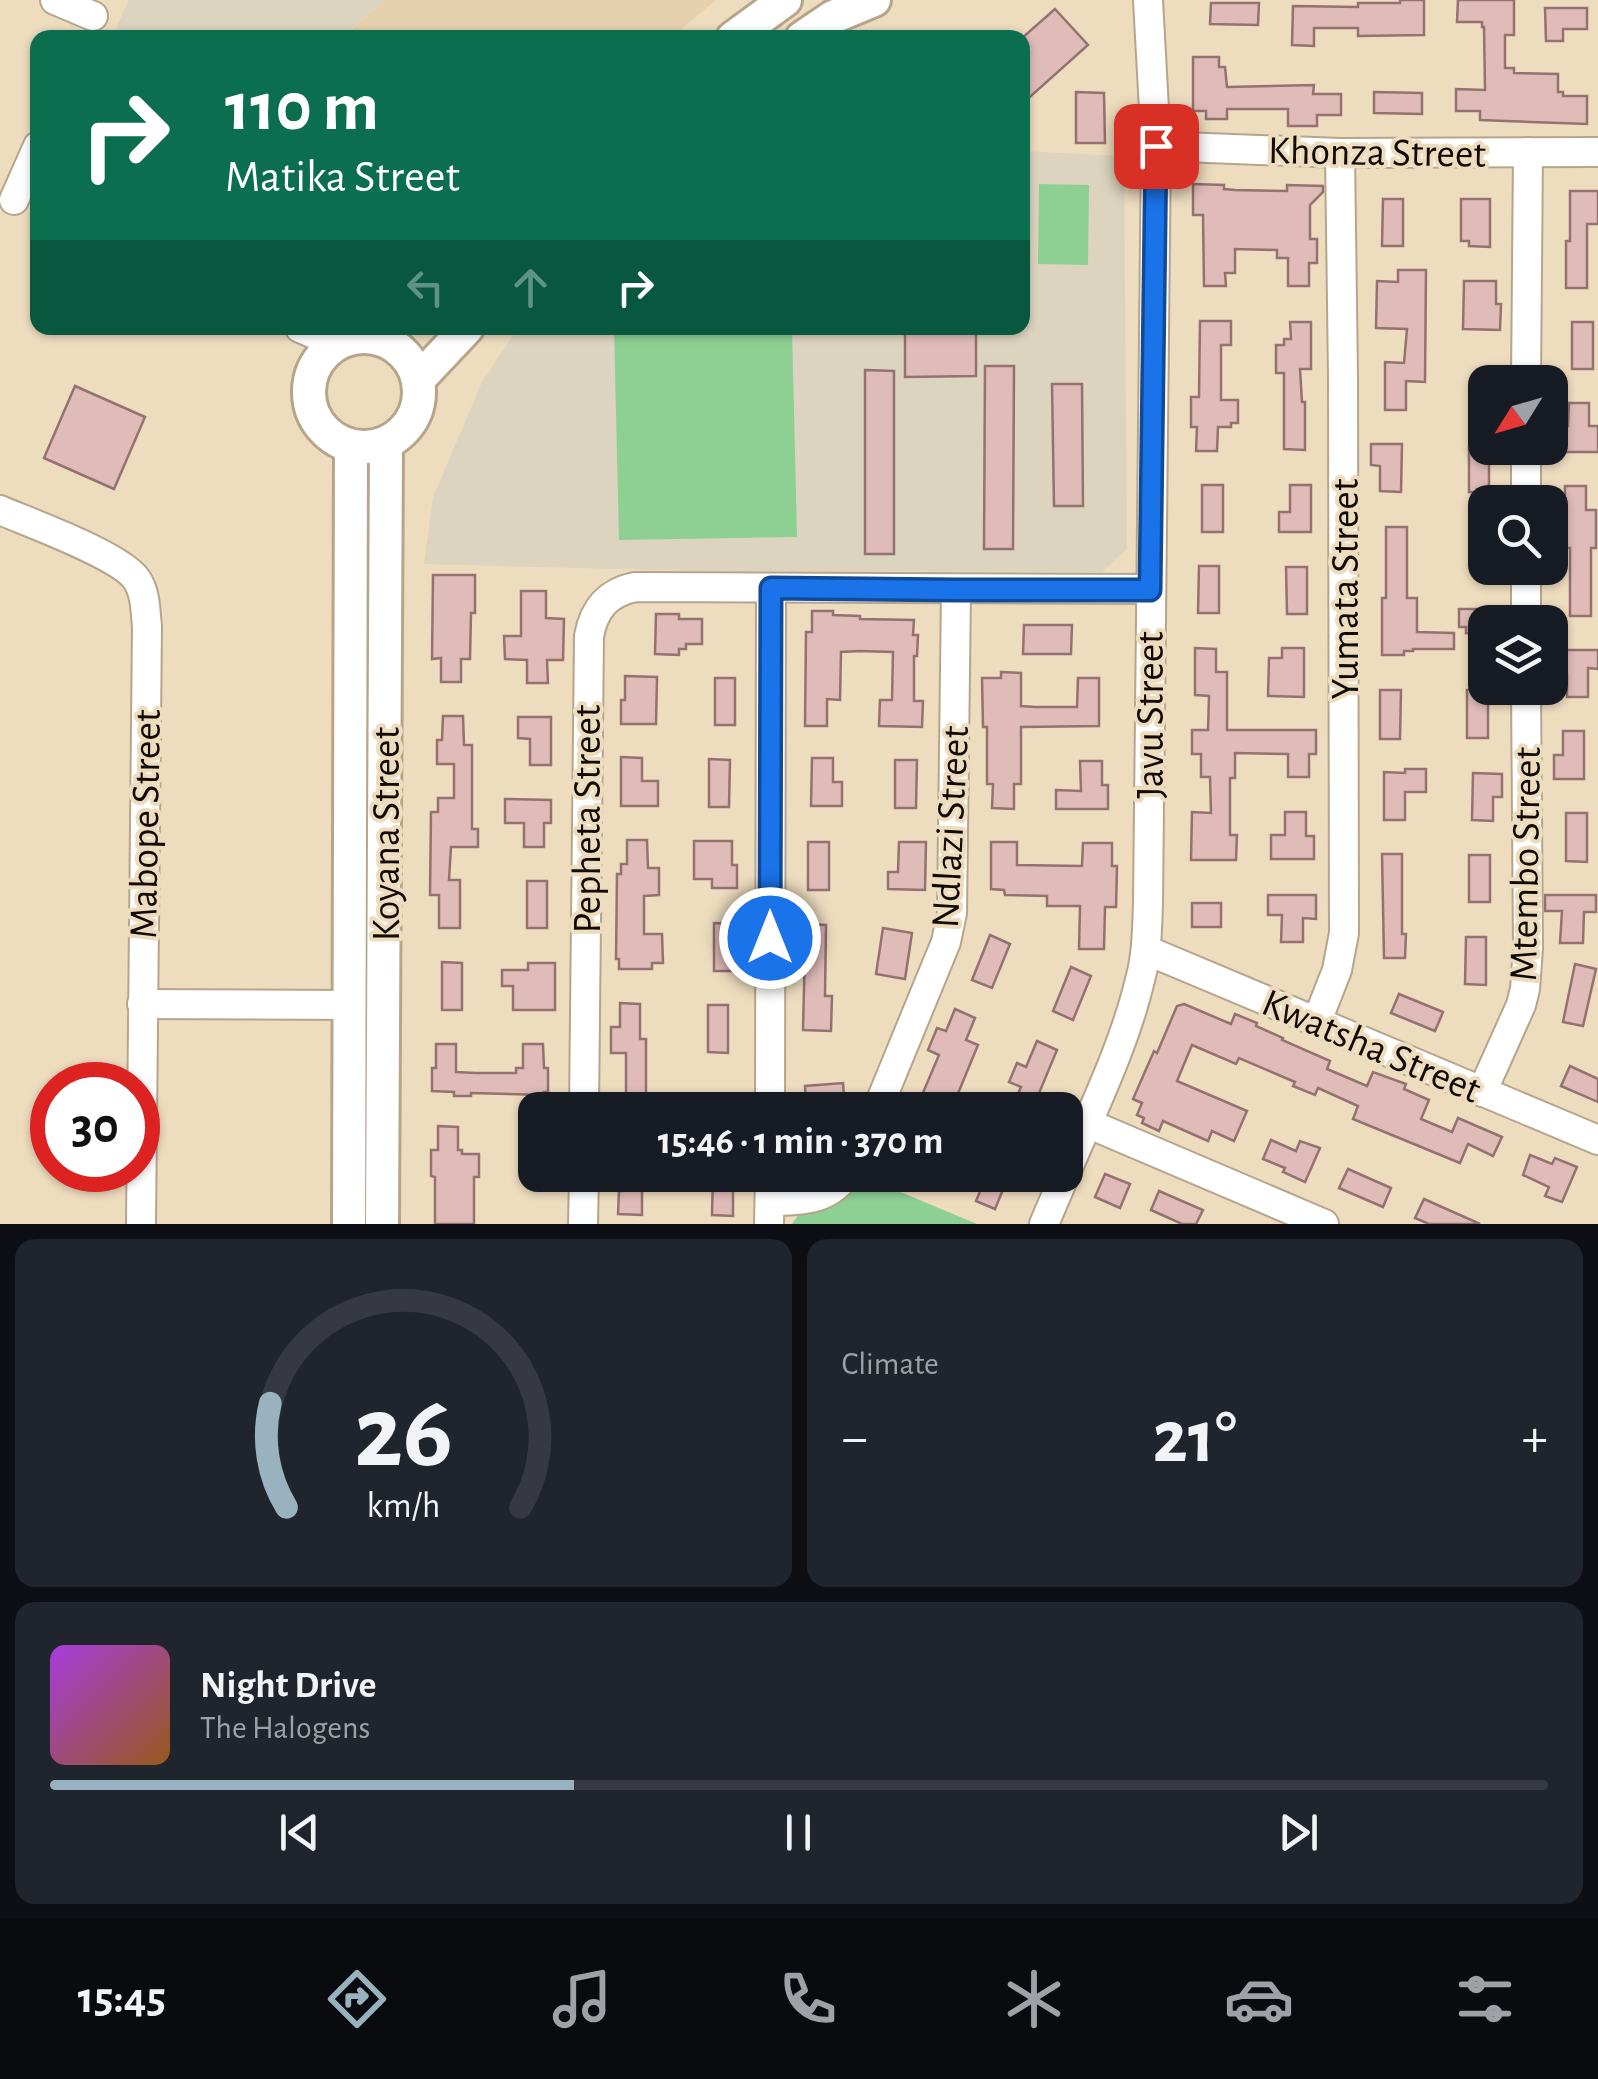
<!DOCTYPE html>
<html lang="en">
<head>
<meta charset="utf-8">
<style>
	:root { --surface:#171b24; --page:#20242c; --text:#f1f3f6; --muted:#9ea1a6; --line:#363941; --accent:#98b2c0 }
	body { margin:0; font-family:"Alegreya Sans",sans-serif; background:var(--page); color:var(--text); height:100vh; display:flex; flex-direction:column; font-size:38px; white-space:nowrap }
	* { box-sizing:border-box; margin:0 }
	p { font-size:32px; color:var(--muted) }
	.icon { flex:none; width:55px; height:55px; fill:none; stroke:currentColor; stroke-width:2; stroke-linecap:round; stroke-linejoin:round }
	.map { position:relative; height:1224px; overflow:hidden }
	.side { display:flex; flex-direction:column; gap:15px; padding:15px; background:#0d0f14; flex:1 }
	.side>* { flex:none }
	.top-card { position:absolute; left:30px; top:30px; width:1000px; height:305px; border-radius:20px; box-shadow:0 2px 8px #0004; background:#0b6e4f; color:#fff; overflow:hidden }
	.needle { width:65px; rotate:233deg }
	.buttons { position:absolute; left:1468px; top:365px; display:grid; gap:20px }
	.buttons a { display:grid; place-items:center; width:100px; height:100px; border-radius:20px; background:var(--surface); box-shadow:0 2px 8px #0004; font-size:50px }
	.speed { position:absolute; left:30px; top:1062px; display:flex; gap:20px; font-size:50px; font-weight:700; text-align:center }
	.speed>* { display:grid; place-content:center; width:130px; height:130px; border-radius:50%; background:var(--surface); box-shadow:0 2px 8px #0004; line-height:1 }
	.speed .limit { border:15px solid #d22; background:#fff; color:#111 }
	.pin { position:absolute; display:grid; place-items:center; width:85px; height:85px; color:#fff; margin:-42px; border-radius:20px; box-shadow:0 5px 15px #0006 }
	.me { position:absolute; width:110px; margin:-55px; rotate:0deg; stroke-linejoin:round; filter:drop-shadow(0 0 8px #0008) }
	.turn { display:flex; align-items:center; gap:35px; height:210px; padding:0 30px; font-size:45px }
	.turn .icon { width:130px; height:130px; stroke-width:2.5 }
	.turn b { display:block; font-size:70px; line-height:85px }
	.lanes { display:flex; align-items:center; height:95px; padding:0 30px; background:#0003; justify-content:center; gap:50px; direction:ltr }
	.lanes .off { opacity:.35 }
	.big { font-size:75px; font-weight:700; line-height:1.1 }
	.side .card { flex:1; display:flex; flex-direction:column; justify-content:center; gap:15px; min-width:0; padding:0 35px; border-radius:20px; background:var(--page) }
	.side .dial { align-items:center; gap:0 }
	.dial svg { height:260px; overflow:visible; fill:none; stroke:var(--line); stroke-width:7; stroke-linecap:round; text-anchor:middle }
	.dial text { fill:var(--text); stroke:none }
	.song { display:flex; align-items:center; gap:30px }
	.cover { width:120px; height:120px; border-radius:15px; background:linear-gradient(135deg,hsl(280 70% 55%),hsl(30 70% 35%)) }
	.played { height:10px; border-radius:5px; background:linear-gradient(90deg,var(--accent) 35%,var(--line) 35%) }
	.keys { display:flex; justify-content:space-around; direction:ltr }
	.heat { display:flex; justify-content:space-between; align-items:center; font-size:55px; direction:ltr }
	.side .tiles { flex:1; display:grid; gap:15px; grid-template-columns:1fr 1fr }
	.card:last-child { grid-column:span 2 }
	.trip { position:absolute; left:518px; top:1092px; width:565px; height:100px; border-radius:20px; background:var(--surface); box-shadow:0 2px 8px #0004; font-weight:700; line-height:100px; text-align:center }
	.menu { display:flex; height:160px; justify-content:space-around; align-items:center; background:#090b0e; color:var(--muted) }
	.menu .icon { width:70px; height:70px }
	.menu .active { color:var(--accent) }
	.menu b { font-size:45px; color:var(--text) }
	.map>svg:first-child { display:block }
	.built { fill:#e7d0ae }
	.education { fill:#ddd4bf }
	.green { fill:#8ed093 }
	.building { fill:#e0bcb9; stroke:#937270; stroke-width:2.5 }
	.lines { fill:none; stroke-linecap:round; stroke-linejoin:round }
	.minor-casing { stroke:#b7a58b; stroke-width:32 }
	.major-casing { stroke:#b7a58b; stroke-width:38 }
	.minor { stroke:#fff; stroke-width:28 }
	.major { stroke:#fff; stroke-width:32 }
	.route-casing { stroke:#114b97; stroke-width:25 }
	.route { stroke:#1a73e8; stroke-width:18 }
	.labels { text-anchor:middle; stroke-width:8; stroke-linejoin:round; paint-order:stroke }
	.street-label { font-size:40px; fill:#110b03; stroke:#eedcbf }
</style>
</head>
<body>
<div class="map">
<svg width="1598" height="1224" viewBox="0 0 1598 1224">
	<rect width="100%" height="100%" fill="#eedcbf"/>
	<!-- built -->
	<polygon class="built" points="384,0 716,0 672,37 342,38"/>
	<!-- education -->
	<g class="education">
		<polygon points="129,0 384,0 342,37 112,37"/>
		<polygon points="1023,151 1124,156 1127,549 1102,572 694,571 424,564 433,497 482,382 518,328 1022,328"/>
	</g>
	<!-- green -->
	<g class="green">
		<polygon points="1039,184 1089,185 1088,265 1038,264"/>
		<polygon points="614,328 792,328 797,537 619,540"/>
		<polygon points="867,1178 977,1224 792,1224 799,1214 836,1205"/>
	</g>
	<!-- building -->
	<g class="building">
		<polygon points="1400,0 1424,0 1424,35 1358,36 1358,28 1314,28 1314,46 1292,45 1293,6 1358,7 1358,3 1400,3"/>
		<polygon points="1458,0 1514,0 1514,35 1505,35 1505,68 1514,68 1514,73 1558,74 1558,92 1563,92 1563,96 1587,96 1587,124 1480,120 1480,111 1456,111 1456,89 1485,90 1484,27 1482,27 1482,22 1457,22"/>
		<polygon points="1211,3 1259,3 1258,25 1210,24"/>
		<polygon points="1545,8 1587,8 1587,29 1563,29 1563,41 1546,41"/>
		<polygon points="1055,9 1088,45 1022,104 1022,38"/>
		<polygon points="1193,57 1219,57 1219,67 1225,67 1227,87 1314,85 1313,94 1341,94 1341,115 1317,115 1317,126 1288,126 1288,109 1227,109 1227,119 1206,119 1206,111 1193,111"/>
		<polygon points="1076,92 1104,93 1105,143 1076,143"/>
		<polygon points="1374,92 1422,93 1422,114 1374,113"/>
		<polygon points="1193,184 1224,185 1224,189 1235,190 1287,191 1287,185 1323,186 1323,192 1310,205 1310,239 1317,239 1317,263 1309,263 1309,286 1288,286 1288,258 1277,258 1277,250 1235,249 1235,273 1225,273 1226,286 1204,286 1203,215 1193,215"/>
		<polygon points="1570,191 1598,191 1598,224 1587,224 1587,288 1566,288 1566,241 1570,241"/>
		<polygon points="1383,199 1403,199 1403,246 1382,246"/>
		<polygon points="1461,199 1490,199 1490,247 1469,246 1469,241 1461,241"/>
		<polygon points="1398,270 1426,270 1425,382 1406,381 1406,410 1385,410 1385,362 1404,363 1407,329 1376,328 1377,281 1398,282"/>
		<polygon points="1464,281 1496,281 1496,304 1501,304 1500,330 1463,329"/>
		<polygon points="1200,321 1231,321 1231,345 1221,345 1221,400 1238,400 1238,423 1231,423 1231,427 1218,427 1217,451 1196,451 1197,427 1191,427 1191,397 1199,397"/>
		<polygon points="1290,322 1311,322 1311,369 1300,369 1302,402 1305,402 1305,450 1284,449 1284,373 1276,373 1276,345 1284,345 1284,339 1291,339"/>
		<rect x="1572" y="322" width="21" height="47"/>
		<polygon points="905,328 976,328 976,376 905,377"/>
		<polygon points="985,366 1014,366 1013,549 984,549"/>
		<polygon points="865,370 894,371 894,554 865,554"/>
		<polygon points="1052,384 1082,384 1083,506 1054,506"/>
		<polygon points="75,386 145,417 114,489 44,458"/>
		<polygon points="1569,403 1589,403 1589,426 1598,426 1598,452 1564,452 1564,426 1568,426"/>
		<polygon points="1371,444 1402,444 1401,492 1380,491 1380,466 1371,465"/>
		<polygon points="1469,448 1489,448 1489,493 1469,492"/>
		<rect x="1202" y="485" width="21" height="47"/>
		<polygon points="1290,485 1311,485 1311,532 1279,532 1279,512 1290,512"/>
		<polygon points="1565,486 1586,486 1586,510 1596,510 1596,548 1591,548 1591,616 1570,616 1570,548 1557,548 1557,510 1565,510"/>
		<polygon points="1386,527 1407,527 1407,598 1417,598 1417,632 1454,633 1454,649 1413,649 1413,651 1404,651 1404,655 1382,655 1382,598 1386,598"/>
		<polygon points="1199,566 1219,566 1219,613 1198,613"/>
		<polygon points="1286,567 1307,567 1307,614 1287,614"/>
		<polygon points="433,575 475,575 475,613 471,613 470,659 461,659 461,682 441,682 441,658 432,659"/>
		<polygon points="521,591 546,591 546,618 564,619 563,660 547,660 548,683 527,683 527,660 505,659 504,636 521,636"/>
		<polygon points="1459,609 1485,609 1485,634 1466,633 1466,627 1459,627"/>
		<polygon points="812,611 833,611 833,615 860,616 860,619 914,620 913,635 918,635 917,656 914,656 914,701 923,701 922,727 879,726 880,700 892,700 893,652 859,651 841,652 840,700 827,699 827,726 805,726 806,632 812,632"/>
		<polygon points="656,614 679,614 679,619 702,619 702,644 686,644 686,649 679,649 679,655 655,654"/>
		<polygon points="1024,625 1072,625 1071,654 1023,654"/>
		<polygon points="1195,648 1216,649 1216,672 1227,672 1227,730 1316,730 1316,754 1309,754 1309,777 1288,777 1288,754 1235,753 1235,778 1230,778 1230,835 1237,835 1236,860 1191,860 1192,812 1211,813 1210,777 1201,777 1201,754 1192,754 1192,730 1208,730 1209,696 1195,695"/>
		<polygon points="1282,648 1304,648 1304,697 1268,696 1269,658 1282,658"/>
		<polygon points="1561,650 1598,650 1598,669 1588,668 1588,697 1567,697 1567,674 1561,673"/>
		<polygon points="1001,672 1021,673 1021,706 1035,707 1077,707 1078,678 1099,678 1099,726 1021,727 1021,784 1014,784 1014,809 992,808 993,784 987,784 987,727 983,727 982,678 1001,678"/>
		<polygon points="625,676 657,677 656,724 621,724 621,700 625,700"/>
		<rect x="715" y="678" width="20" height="47"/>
		<polygon points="1380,690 1401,690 1400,739 1380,739"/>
		<rect x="1467" y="690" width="21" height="48"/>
		<polygon points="443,716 463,716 464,745 472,745 472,829 478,829 478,847 451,847 449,880 460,880 460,928 439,928 439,895 430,895 431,812 438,812 438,798 454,798 454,764 437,764 437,740 442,740"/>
		<polygon points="518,717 551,717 551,765 530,765 530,739 518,738"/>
		<polygon points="1563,731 1584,731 1584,779 1554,779 1554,755 1563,755"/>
		<polygon points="621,757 642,758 642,781 658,781 658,806 621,806"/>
		<polygon points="812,758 833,758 833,782 842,782 842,806 811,806"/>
		<polygon points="709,759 730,760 729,807 709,807"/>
		<polygon points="895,760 917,760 916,808 895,808"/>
		<polygon points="1080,761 1102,761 1102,785 1108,785 1108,809 1056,809 1056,790 1081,791"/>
		<polygon points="1405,769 1426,769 1426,792 1405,792 1405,820 1384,820 1384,772 1405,773"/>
		<polygon points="1473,773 1502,774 1502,797 1493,797 1493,821 1472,820"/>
		<polygon points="505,799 551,800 551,823 544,823 544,847 524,847 524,823 505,823"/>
		<polygon points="1285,812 1306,812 1306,836 1314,836 1314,859 1271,859 1271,835 1285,835"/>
		<polygon points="1566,813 1587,813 1587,862 1566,861"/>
		<polygon points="627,840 647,840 648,868 659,868 659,895 644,896 644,934 662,934 663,963 652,963 652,969 619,969 619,959 616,959 617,874 621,874 621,864 627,864"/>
		<polygon points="694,841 732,841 732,865 737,865 737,888 712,888 712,879 694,879"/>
		<rect x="808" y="842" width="21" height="48"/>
		<polygon points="899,842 926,842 925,890 888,889 888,872 898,872"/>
		<polygon points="991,842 1017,842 1017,865 1082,866 1083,843 1112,843 1112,866 1117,866 1116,907 1105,907 1104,949 1079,949 1080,906 1047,906 1047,896 1005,895 1004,890 991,889"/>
		<polygon points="1382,854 1402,854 1402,934 1406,934 1405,958 1384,958"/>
		<rect x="1469" y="855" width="21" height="47"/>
		<rect x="527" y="881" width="20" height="47"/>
		<polygon points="1268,895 1316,895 1316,919 1303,918 1303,942 1281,942 1282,915 1268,915"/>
		<polygon points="1545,895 1596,895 1596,912 1584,912 1583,943 1560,943 1562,911 1545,911"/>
		<rect x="1192" y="903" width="29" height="24"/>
		<polygon points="714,923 740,924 740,947 734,947 734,971 714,971"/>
		<polygon points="799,924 826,925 825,996 832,996 831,1031 803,1030 805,948 799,948"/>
		<polygon points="883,928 912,933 905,979 876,974"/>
		<polygon points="990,935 1010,944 992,988 972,980"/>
		<polygon points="1466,937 1486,937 1486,985 1465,984"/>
		<polygon points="442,962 462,963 462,1010 442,1010"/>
		<polygon points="528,963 555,963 555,1010 513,1010 513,986 502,986 502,970 528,970"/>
		<polygon points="1575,964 1596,969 1583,1026 1563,1022"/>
		<polygon points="1071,967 1091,976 1073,1020 1053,1011"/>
		<polygon points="1399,994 1443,1012 1435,1031 1391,1013"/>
		<polygon points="620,1003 640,1004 640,1039 646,1039 646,1110 626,1110 626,1053 611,1053 611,1027 620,1027"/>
		<polygon points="1184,1004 1231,1024 1235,1014 1257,1023 1256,1026 1283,1038 1282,1040 1330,1061 1327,1069 1367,1086 1373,1072 1406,1084 1404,1089 1429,1100 1421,1119 1452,1132 1458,1118 1502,1137 1493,1156 1468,1144 1460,1163 1353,1119 1358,1106 1318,1088 1315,1095 1293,1086 1295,1082 1239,1058 1236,1064 1192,1045 1177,1081 1247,1111 1234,1141 1212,1131 1208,1141 1163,1121 1159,1131 1142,1123 1144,1118 1137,1115 1142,1103 1133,1099 1154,1051 1157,1053 1177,1006"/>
		<polygon points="708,1005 728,1005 728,1053 708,1052"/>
		<polygon points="955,1009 975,1018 966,1040 978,1045 952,1108 922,1095 939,1055 928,1050 937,1028 946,1031"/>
		<polygon points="1037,1041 1057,1050 1032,1110 1011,1110 1021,1087 1009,1082 1017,1063 1026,1067"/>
		<polygon points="436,1044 456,1044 456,1072 476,1073 516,1073 516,1068 523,1068 523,1044 543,1044 544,1068 548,1068 548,1092 544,1092 544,1095 471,1093 471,1096 454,1096 454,1092 432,1091 432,1068 436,1068"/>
		<polygon points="1570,1066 1598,1079 1598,1102 1561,1086"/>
		<polygon points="843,1083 845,1107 830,1108 830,1110 806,1110 805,1086"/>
		<polygon points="438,1126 458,1127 458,1150 462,1150 462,1154 479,1154 479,1177 474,1177 474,1224 435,1224 435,1177 431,1176 431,1150 438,1150"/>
		<polygon points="1271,1140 1296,1151 1300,1141 1320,1148 1305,1182 1283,1172 1285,1168 1263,1159"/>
		<polygon points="1530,1155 1552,1164 1555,1158 1577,1167 1562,1202 1545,1196 1549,1187 1523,1175"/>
		<polygon points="1348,1169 1391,1188 1383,1207 1339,1188"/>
		<polygon points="1105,1174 1130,1184 1120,1208 1095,1197"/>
		<polygon points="622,1175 642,1175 642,1215 618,1214 619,1191 622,1191"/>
		<polygon points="713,1175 733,1175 733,1216 712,1215"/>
		<polygon points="987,1175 1009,1175 995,1209 976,1201"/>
		<polygon points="1159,1191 1203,1210 1196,1224 1182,1224 1151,1210"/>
		<polygon points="1424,1199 1480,1224 1429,1224 1415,1218"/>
	</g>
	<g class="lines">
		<defs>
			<g id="minor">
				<polyline points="55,0 93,16"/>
				<polyline points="1156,146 1340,153 1598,152"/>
				<polyline points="14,200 38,146"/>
				<polyline points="300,328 337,344"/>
				<polyline points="1526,382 1528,152"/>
				<polyline points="1526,502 1526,448"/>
				<path d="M0,510C30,523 122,556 137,580C146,594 145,610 147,626L141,1224"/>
				<polyline points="1526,568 1526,622"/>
				<polyline points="1146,950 1598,1140"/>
				<polyline points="142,1004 350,1005"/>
				<polyline points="1317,1021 1337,970 1344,933 1343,378 1340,153"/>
				<polyline points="1482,1092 1521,1005 1525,989 1528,948 1526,688"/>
				<path d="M584,1110L589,636C594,609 607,593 635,587L1150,589"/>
				<polyline points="770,1110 771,588"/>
				<polyline points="877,1110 946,942 952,913 956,590"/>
				<polyline points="1087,1123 1324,1224"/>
				<path d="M1065,1175C1092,1111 1124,1047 1140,980C1147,955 1147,929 1148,903L1156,146L1148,0"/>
				<path d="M770,1201C799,1201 828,1201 846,1175"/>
				<polyline points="583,1224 584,1175"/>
				<polyline points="769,1224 770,1175"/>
				<polyline points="1044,1224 1065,1175"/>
			</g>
			<g id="major">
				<polyline points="733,38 785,0"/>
				<polyline points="802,38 833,17 874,0"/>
				<circle cx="364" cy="392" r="55"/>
				<polyline points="418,380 467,328"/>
				<polyline points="349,1224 351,446"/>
				<polyline points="382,1224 386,444"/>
			</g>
		</defs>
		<!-- minor casing -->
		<use href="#minor" class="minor-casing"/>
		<!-- major casing -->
		<use href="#major" class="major-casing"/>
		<!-- minor -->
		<use href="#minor" class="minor"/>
		<!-- major -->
		<use href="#major" class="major"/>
	</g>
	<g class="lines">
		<defs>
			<polyline id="route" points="770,938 771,588 956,590 1150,590 1156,146"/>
		</defs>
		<!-- route casing -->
		<use href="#route" class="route-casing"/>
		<!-- route -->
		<use href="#route" class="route"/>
	</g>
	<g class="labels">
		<!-- street labels -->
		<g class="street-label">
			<text transform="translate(1377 151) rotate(1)" y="14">Khonza Street</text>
			<text transform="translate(1344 589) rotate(-90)" y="14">Yumata Street</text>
			<text transform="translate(1149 715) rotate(-90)" y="14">Javu Street</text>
			<text transform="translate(586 819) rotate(-90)" y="14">Pepheta Street</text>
			<text transform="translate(144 824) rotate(-89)" y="14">Mabope Street</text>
			<text transform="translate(949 827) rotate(-87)" y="14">Ndlazi Street</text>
			<text transform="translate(385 834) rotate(-90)" y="14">Koyana Street</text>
			<text transform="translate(1524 864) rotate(-89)" y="14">Mtembo Street</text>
			<text transform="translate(1372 1045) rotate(23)" y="14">Kwatsha Street</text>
		</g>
	</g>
</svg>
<div class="buttons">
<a><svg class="needle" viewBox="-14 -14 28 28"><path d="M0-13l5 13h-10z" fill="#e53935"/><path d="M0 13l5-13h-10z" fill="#9ea1a6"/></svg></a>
<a><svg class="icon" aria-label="search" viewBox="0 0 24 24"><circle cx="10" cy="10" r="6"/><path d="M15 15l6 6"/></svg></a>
<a><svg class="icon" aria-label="layers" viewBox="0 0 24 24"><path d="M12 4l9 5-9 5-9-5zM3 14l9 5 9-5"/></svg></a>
</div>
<div class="speed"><div class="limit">30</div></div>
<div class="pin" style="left:1156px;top:146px;background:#d93025"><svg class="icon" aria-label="arrive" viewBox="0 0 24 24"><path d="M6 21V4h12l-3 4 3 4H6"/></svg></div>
<svg class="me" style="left:770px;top:938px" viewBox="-20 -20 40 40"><circle r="17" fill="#1a73e8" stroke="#fff" stroke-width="3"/><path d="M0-11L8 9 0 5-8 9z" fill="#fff"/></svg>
<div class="trip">15:46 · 1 min · 370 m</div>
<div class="top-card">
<div class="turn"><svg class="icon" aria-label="right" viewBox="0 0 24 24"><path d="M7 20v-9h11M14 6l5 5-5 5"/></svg><div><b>110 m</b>Matika Street</div></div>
<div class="lanes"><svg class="icon off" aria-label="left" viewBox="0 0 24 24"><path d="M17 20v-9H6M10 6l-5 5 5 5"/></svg><svg class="icon off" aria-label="ahead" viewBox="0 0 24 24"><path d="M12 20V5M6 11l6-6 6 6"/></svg><svg class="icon" aria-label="right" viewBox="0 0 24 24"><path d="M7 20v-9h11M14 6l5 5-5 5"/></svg></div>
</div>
</div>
<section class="side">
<div class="tiles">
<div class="card dial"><svg viewBox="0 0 100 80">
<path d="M14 69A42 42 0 1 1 86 69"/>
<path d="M14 69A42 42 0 0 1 9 37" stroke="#98b2c0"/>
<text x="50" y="56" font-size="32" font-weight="700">26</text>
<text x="50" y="72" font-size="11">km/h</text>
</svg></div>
<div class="card"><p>Climate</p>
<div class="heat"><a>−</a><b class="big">21°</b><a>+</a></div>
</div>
<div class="card">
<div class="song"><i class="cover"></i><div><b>Night Drive</b><p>The Halogens</p></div></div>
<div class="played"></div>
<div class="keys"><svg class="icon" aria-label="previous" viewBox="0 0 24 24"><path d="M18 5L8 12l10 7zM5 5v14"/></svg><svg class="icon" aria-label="pause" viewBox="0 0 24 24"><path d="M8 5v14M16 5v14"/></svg><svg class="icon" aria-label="next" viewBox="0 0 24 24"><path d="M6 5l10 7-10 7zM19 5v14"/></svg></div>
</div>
</div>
</section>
<nav class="menu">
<b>15:45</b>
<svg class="icon active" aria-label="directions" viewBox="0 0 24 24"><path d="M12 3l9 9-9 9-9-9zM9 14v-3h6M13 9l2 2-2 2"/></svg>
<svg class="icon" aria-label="music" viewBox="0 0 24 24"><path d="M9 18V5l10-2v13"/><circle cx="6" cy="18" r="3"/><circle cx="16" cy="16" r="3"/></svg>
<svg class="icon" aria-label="phone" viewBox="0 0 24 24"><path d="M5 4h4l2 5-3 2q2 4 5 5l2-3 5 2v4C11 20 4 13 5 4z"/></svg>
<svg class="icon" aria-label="climate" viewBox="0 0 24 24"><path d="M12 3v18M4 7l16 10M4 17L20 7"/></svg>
<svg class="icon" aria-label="car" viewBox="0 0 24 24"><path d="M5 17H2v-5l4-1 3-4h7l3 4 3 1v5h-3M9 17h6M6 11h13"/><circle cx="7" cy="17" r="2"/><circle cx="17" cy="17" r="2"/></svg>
<svg class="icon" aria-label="filters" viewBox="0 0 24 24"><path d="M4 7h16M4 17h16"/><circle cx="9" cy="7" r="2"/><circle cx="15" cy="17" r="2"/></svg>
</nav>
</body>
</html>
